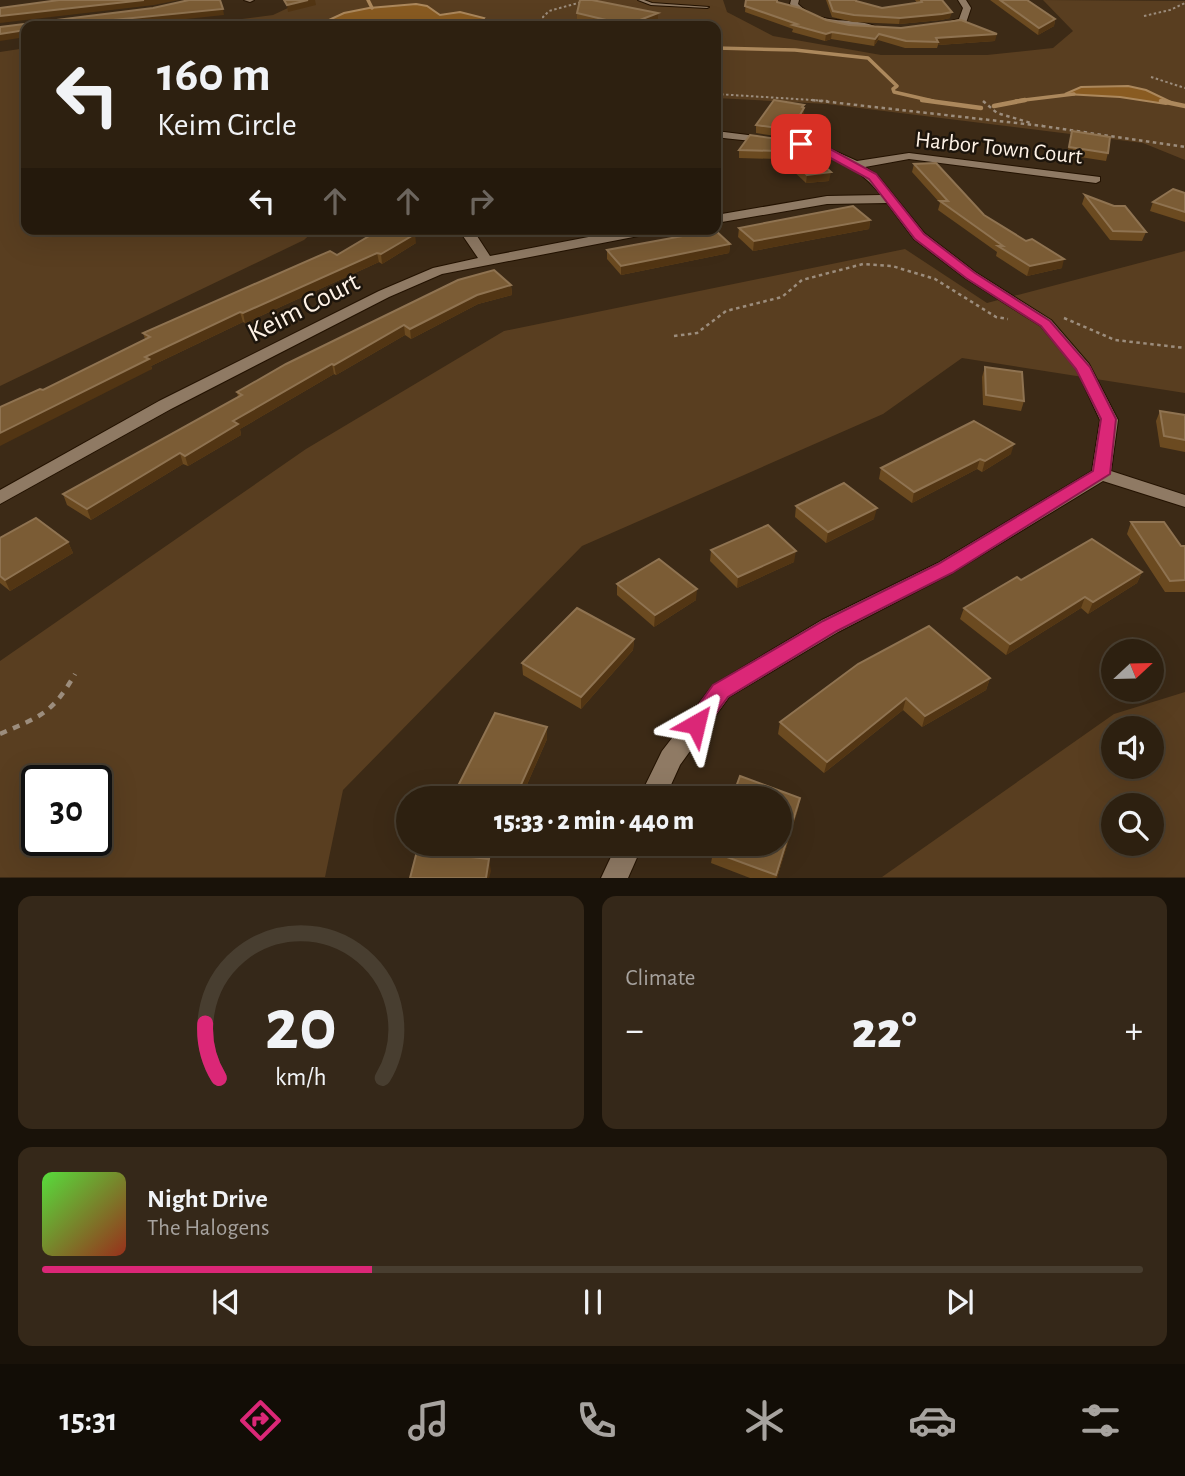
<!DOCTYPE html>
<html lang="en">
<head>
<meta charset="utf-8">
<style>
	:root { --surface:#2d2010; --page:#352819; --text:#f1f3f6; --muted:#a7a39f; --line:#483e30; --accent:#db2777 }
	body { margin:0; font-family:"Alegreya Sans",sans-serif; background:var(--page); color:var(--text); height:100vh; display:flex; flex-direction:column; font-size:26px; white-space:nowrap }
	* { box-sizing:border-box; margin:0 }
	p { font-size:23px; color:var(--muted) }
	.icon { flex:none; width:38px; height:38px; fill:none; stroke:currentColor; stroke-width:2; stroke-linecap:round; stroke-linejoin:round }
	.map { position:relative; height:878px; overflow:hidden }
	.drawer { display:flex; flex-direction:column; gap:18px; padding:18px; background:#191209; flex:1 }
	.drawer>* { flex:none }
	.banner { position:absolute; left:21px; top:21px; width:700px; height:214px; border-radius:14px; box-shadow:0 7px 28px #0002,0 0 0 2px var(--line); background:#2d2010; color:var(--text); overflow:hidden }
	.needle { width:46px; rotate:68deg }
	.tools { position:absolute; left:1101px; top:639px; display:grid; gap:14px }
	.tools a { display:grid; place-items:center; width:63px; height:63px; border-radius:50%; background:var(--surface); box-shadow:0 7px 28px #0002,0 0 0 2px var(--line); font-size:35px }
	.speed { position:absolute; left:21px; top:765px; display:flex; gap:14px; font-size:35px; font-weight:700; text-align:center }
	.speed>* { display:grid; place-content:center; width:91px; height:91px; border-radius:50%; background:var(--surface); box-shadow:0 7px 28px #0002,0 0 0 2px var(--line); line-height:1 }
	.speed .limit { border:4px solid #111; border-radius:10px; background:#fff; color:#111 }
	.pin { position:absolute; display:grid; place-items:center; width:60px; height:60px; color:#fff; margin:-30px; border-radius:14px; box-shadow:0 4px 10px #0006 }
	.me { position:absolute; width:77px; margin:-38px; rotate:37deg; stroke-linejoin:round; filter:drop-shadow(0 0 5px #0008) }
	.turn { display:flex; align-items:center; gap:24px; height:147px; padding:0 21px; font-size:32px }
	.turn .icon { width:91px; height:91px; stroke-width:2.5 }
	.turn b { display:block; font-size:49px; line-height:60px }
	.lanes { display:flex; align-items:center; height:66px; padding:0 21px; background:#0003; justify-content:center; gap:35px; direction:ltr }
	.lanes .off { opacity:.35 }
	.big { font-size:52px; font-weight:800; line-height:1.1 }
	.drawer .tile { flex:1; display:flex; flex-direction:column; justify-content:center; gap:10px; min-width:0; padding:0 24px; border-radius:14px; background:var(--page) }
	.drawer .dial { align-items:center; gap:0 }
	.dial svg { height:182px; overflow:visible; fill:none; stroke:var(--line); stroke-width:7; stroke-linecap:round; text-anchor:middle }
	.dial text { fill:var(--text); stroke:none }
	.song { display:flex; align-items:center; gap:21px }
	.cover { width:84px; height:84px; border-radius:10px; background:linear-gradient(135deg,hsl(110 70% 55%),hsl(10 70% 35%)) }
	.played { height:7px; border-radius:4px; background:linear-gradient(90deg,var(--accent) 30%,var(--line) 30%) }
	.keys { display:flex; justify-content:space-around; direction:ltr }
	.heat { display:flex; justify-content:space-between; align-items:center; font-size:38px; direction:ltr }
	.drawer .tiles { flex:1; display:grid; gap:18px; grid-template-columns:1fr 1fr }
	.tile:last-child { grid-column:span 2 }
	.trip { position:absolute; left:396px; top:786px; width:396px; height:70px; border-radius:35px; background:var(--surface); box-shadow:0 7px 28px #0002,0 0 0 2px var(--line); font-weight:800; line-height:70px; text-align:center }
	.tab-bar { display:flex; height:112px; justify-content:space-around; align-items:center; background:#120d06; color:var(--muted) }
	.tab-bar .icon { width:49px; height:49px }
	.tab-bar .on { color:var(--accent) }
	.tab-bar b { font-size:32px; color:var(--text) }
	.map>svg:first-child { display:block }
	.green { fill:#593e20; fill-rule:evenodd }
	.water { fill:#895b21; stroke:#ac885c; stroke-width:2 }
	.lines { fill:none; stroke-linecap:round; stroke-linejoin:round }
	.stream-far1 { stroke:#ac885c; stroke-width:3.5 }
	.stream { stroke:#ac885c; stroke-width:4.5 }
	.lane-casing { stroke:#231201; stroke-width:2 }
	.street-casing { stroke:#231201; stroke-width:2 }
	.path-far2 { stroke:#9c8d7d; stroke-width:2; stroke-dasharray:2.5 2.5; stroke-linecap:butt }
	.path-far1 { stroke:#9c8d7d; stroke-width:2.5; stroke-dasharray:3.5 3.5; stroke-linecap:butt }
	.path { stroke:#9c8d7d; stroke-width:4.5; stroke-dasharray:7 7; stroke-linecap:butt }
	.lane { fill:#8f7a64; fill-rule:evenodd }
	.street { fill:#8f7a64; fill-rule:evenodd }
	.wall { fill:#6b4a20 }
	.shaded-wall { fill:#523513 }
	.building { fill:#7b5c35; stroke:#8f7351; stroke-width:2 }
	.route { fill:#db2777; stroke:#8e194d; stroke-width:2 }
	.labels { text-anchor:middle; stroke-width:5; stroke-linejoin:round; paint-order:stroke }
	.far-street-label { font-size:23px; fill:#fef2e6; stroke:#1d150c }
	.street-label { font-size:28px; fill:#fef2e6; stroke:#1d150c }
</style>
</head>
<body>
<div class="map">
<svg width="1185" height="878" viewBox="0 0 1185 878">
	<rect width="100%" height="100%" fill="#3c2a16"/>
	<!-- green -->
	<g class="green">
		<polygon points="305,0 723,0 727,12 773,36 881,55 987,55 1053,48 1073,31 1043,0 1185,1 1185,160 1143,143 827,104 716,98 716,26 185,26 273,15"/>
		<polygon points="26,48 26,229 316,229 304,240 0,386 0,52"/>
		<path d="M905,249L987,303L1185,251V393L962,358L883,414L582,546L343,790L325,877H0V661L306,449L504,331ZM37,780H96V840H37Z"/>
		<path d="M1185,692V877H882L1114,714ZM1152,728V766H1113V728ZM1152,805V844H1113V805Z"/>
	</g>
	<!-- water -->
	<g class="water">
		<polygon points="416,4 427,6 440,15 460,12 484,18 480,23 457,26 395,26 363,20 332,26 261,26 329,20 344,13 369,8"/>
		<polygon points="1128,86 1146,90 1171,102 1166,104 1120,97 1065,94 1081,87"/>
	</g>
	<g class="lines">
		<!-- stream-far1 -->
		<g class="stream-far1">
			<polyline points="368,0 372,8"/>
			<polyline points="716,48 795,50 868,58 897,86 893,89 894,92 933,101"/>
			<polyline points="1016,101 1074,94"/>
		</g>
		<!-- stream -->
		<g class="stream">
			<polyline points="922,100 981,108"/>
			<polyline points="1161,101 1185,106"/>
			<polyline points="994,106 1025,100"/>
		</g>
		<defs>
			<polygon id="lane" points="638,0 644,0 652,3 709,7 707,8 651,5"/>
			<g id="street">
				<polygon points="244,0 254,0 250,2"/>
				<path d="M791,0H799L798,4C821,28 855,15 879,28C861,38 803,20 790,4Z"/>
				<polygon points="958,0 966,0 971,8 966,23 938,28 938,24 959,19 963,8"/>
				<path d="M716,131L819,144L857,161L909,153L1100,177V181L1096,183L909,159L865,167L877,175L924,233L975,272L1051,320L1089,364L1118,420L1111,471L1185,495V507L1103,481L952,573L838,632L729,697L680,765L665,798H639L662,751L713,685L822,620L938,563L1092,471L1100,420L1076,368L1041,326L965,278L914,239L887,203L827,204L716,223V215L827,196L881,195C841,143 776,145 716,137Z"/>
				<polygon points="465,229 477,229 477,236 490,256 630,229 660,229 654,233 442,274 389,297 171,409 0,504 0,490 159,401 379,291 433,268 478,258 463,236"/>
				<polygon points="617,844 643,844 628,878 601,878"/>
			</g>
		</defs>
		<!-- lane casing -->
		<use href="#lane" class="lane-casing"/>
		<!-- street casing -->
		<use href="#street" class="street-casing"/>
		<!-- path-far2 -->
		<g class="path-far2">
			<polyline points="1144,16 1170,10 1185,3"/>
			<polyline points="544,23 543,17 549,11 589,0"/>
			<path d="M492,26C512,17 532,20 553,26"/>
			<polyline points="1151,77 1185,88"/>
			<polyline points="716,94 828,101"/>
		</g>
		<!-- path-far1 -->
		<g class="path-far1">
			<polyline points="812,100 1043,126"/>
			<polyline points="983,101 997,113 1031,123"/>
			<polyline points="1042,126 1185,147"/>
			<polyline points="1064,318 1115,340 1185,348"/>
			<polyline points="674,336 697,333 726,311 782,297 802,280 863,264 892,266 935,279 996,317 1008,319"/>
		</g>
		<!-- path -->
		<path class="path" d="M0,734C41,716 52,714 75,674"/>
		<!-- lane -->
		<use href="#lane" class="lane"/>
		<!-- street -->
		<use href="#street" class="street"/>
	</g>
	<!-- wall -->
	<g class="wall">
		<polygon points="746,0 777,2 826,20 849,25 995,41 938,45 937,48 905,48 878,40 874,46 831,39 825,41 792,32 793,29 745,12"/>
		<polygon points="826,0 856,0 856,1 882,8 917,3 915,0 942,0 950,18 941,20 899,24 853,22 832,17"/>
		<polygon points="990,0 1027,0 1055,19 1054,26 1038,35"/>
		<polygon points="577,13 658,23 649,26 593,26 577,22"/>
		<polygon points="804,105 804,115 790,138 756,133 756,125"/>
		<polygon points="1072,131 1108,153 1106,161 1067,155"/>
		<polygon points="785,140 784,148 777,159 739,158 739,150"/>
		<polygon points="791,160 829,181 806,183 790,168"/>
		<polygon points="914,164 984,215 1062,268 1027,276 996,256 997,252 938,210 940,203 912,172"/>
		<polygon points="1185,193 1185,222 1150,211 1153,202"/>
		<polygon points="1085,195 1146,232 1142,241 1110,240 1082,204"/>
		<polygon points="870,220 869,229 753,251 738,237 739,228"/>
		<polygon points="416,243 382,264 379,262 245,323 243,322 151,366 152,369 43,390 145,339 143,333 337,255"/>
		<polygon points="730,244 729,253 621,275 607,259 607,250"/>
		<polygon points="458,280 511,285 512,295 478,304 411,339 405,335 336,375 334,374 240,429 241,435 188,466 183,464 91,520 67,505 63,494 238,397 237,392"/>
		<polygon points="985,367 1024,401 1021,411 983,405 982,377"/>
		<polygon points="1160,411 1185,415 1185,452 1160,447 1156,421"/>
		<polygon points="1011,454 982,472 977,469 912,503 879,479 881,468"/>
		<polygon points="796,506 874,519 826,543 795,517"/>
		<polygon points="1131,522 1181,546 1185,546 1185,592 1165,592 1127,534"/>
		<polygon points="0,538 68,542 73,553 10,591 0,583"/>
		<polygon points="711,550 794,562 737,588 710,561"/>
		<polygon points="1142,572 1137,583 1088,614 1081,608 1006,655 960,619 964,608 1021,580"/>
		<polygon points="617,584 696,600 654,627 617,595"/>
		<polygon points="634,639 633,650 581,709 523,675 522,663"/>
		<polygon points="990,678 986,690 922,727 903,710 824,773 778,734 780,722"/>
		<polygon points="547,727 547,739 521,798 459,798 457,788"/>
		<polygon points="800,798 798,809 777,878 750,878 711,863 713,852"/>
	</g>
	<!-- shaded-wall -->
	<g class="shaded-wall">
		<polygon points="144,0 179,0 154,5 0,23 0,16"/>
		<polygon points="308,0 315,0 316,5 288,12 287,5"/>
		<polygon points="223,9 224,15 120,26 53,26"/>
		<polygon points="952,12 950,18 941,20 899,24 900,18"/>
		<polygon points="658,13 658,23 649,26 627,26 627,25"/>
		<polygon points="1055,19 1054,26 1038,35 1039,28"/>
		<polygon points="26,30 26,37 0,41 0,34"/>
		<polygon points="832,32 831,39 825,41 826,34"/>
		<polygon points="879,34 878,40 874,46 875,39"/>
		<polygon points="997,34 995,41 938,45 938,42 936,38"/>
		<polygon points="804,105 804,115 790,138 791,130"/>
		<polygon points="785,140 784,148 777,159 778,151"/>
		<polygon points="831,172 829,181 806,183 807,175"/>
		<polygon points="870,220 869,229 753,251 754,241"/>
		<polygon points="415,234 416,243 382,264 381,254"/>
		<polygon points="730,244 729,253 621,275 621,266"/>
		<polygon points="377,253 379,262 245,323 243,313"/>
		<polygon points="1064,259 1062,268 1027,276 1030,266"/>
		<polygon points="511,285 512,295 478,304 411,339 410,329 477,295"/>
		<polygon points="240,312 243,322 151,366 152,369 0,446 0,433 145,357"/>
		<polygon points="404,325 405,335 336,375 334,365"/>
		<polygon points="332,364 334,374 240,429 241,435 188,466 185,456 233,421"/>
		<polygon points="1014,444 1011,454 982,472 985,461"/>
		<polygon points="180,453 183,464 91,520 87,509"/>
		<polygon points="980,459 977,469 912,503 914,492"/>
		<polygon points="877,508 874,519 826,543 828,532"/>
		<polygon points="68,542 73,553 10,591 5,580"/>
		<polygon points="796,551 794,562 737,588 738,577"/>
		<polygon points="1142,572 1137,583 1088,614 1093,602"/>
		<polygon points="697,589 696,600 654,627 655,615"/>
		<polygon points="1085,597 1081,608 1006,655 1010,644"/>
		<polygon points="634,639 633,650 581,709 581,697"/>
		<polygon points="990,678 986,690 922,727 925,716"/>
		<polygon points="906,698 903,710 824,773 827,762"/>
		<polygon points="547,727 547,739 521,798 515,798"/>
		<polygon points="800,798 798,809 777,878 776,878"/>
		<polygon points="489,859 491,871 489,878 486,878"/>
	</g>
	<!-- building -->
	<g class="building">
		<polygon points="59,0 144,0 0,16 0,8"/>
		<polygon points="189,0 220,0 223,9 53,26 26,26 26,30 0,34 0,27 153,8"/>
		<polygon points="284,0 308,0 287,5"/>
		<polygon points="580,0 592,0 658,13 627,25 577,13"/>
		<polygon points="746,0 777,0 777,2 800,8 826,20 849,25 901,28 961,20 997,34 936,38 938,42 906,41 879,34 875,39 832,32 826,34 793,25 797,24 745,6"/>
		<polygon points="829,0 856,0 856,1 882,8 922,2 921,0 942,0 952,12 942,14 900,18 854,15 833,11"/>
		<polygon points="1000,0 1027,0 1055,19 1039,28"/>
		<polygon points="774,100 804,105 802,107 804,108 791,130 756,125"/>
		<polygon points="1072,131 1110,137 1108,153 1069,147"/>
		<polygon points="750,135 785,140 778,151 739,150"/>
		<polygon points="814,157 831,172 807,175 791,160"/>
		<polygon points="936,163 984,215 1026,241 1032,239 1064,259 1030,266 998,246 1003,246 940,201 948,201 914,164"/>
		<polygon points="1173,189 1185,193 1185,212 1153,202"/>
		<polygon points="1085,195 1114,206 1125,206 1146,232 1113,231"/>
		<polygon points="853,206 870,220 754,241 739,228"/>
		<polygon points="381,229 399,229 415,234 381,254 377,253 243,313 240,312 145,357 149,359 0,433 0,407 40,389 43,390 150,337 143,333 330,251 337,255"/>
		<polygon points="715,230 730,244 621,266 607,250"/>
		<polygon points="494,270 511,285 477,295 410,329 404,325 334,365 332,364 233,421 238,424 185,456 180,453 87,509 63,494 242,395 237,392 286,364 458,280"/>
		<polygon points="985,367 1022,372 1024,401 986,395"/>
		<polygon points="1160,411 1185,415 1185,440 1164,436"/>
		<polygon points="974,421 1014,444 985,461 980,459 914,492 881,468"/>
		<polygon points="844,483 877,508 828,532 796,506"/>
		<polygon points="36,518 68,542 5,580 0,576 0,538"/>
		<polygon points="1131,522 1164,522 1181,546 1185,546 1185,580 1170,581"/>
		<polygon points="768,525 796,551 738,577 711,550"/>
		<polygon points="1092,539 1142,572 1093,602 1085,597 1010,644 964,608 1017,577 1021,580"/>
		<polygon points="659,559 697,589 655,615 617,584"/>
		<polygon points="577,608 634,639 581,697 522,663"/>
		<polygon points="929,626 990,678 925,716 906,698 827,762 780,722 858,664"/>
		<polygon points="495,713 547,727 515,798 491,798 457,788"/>
		<polygon points="740,776 800,798 776,875 713,852 716,844 779,844 779,798 732,798"/>
		<polygon points="417,851 489,859 486,878 410,878"/>
	</g>
	<!-- route -->
	<polygon class="route" points="801,141 823,145 876,174 924,234 975,273 1050,321 1090,367 1116,419 1110,474 952,573 837,631 728,697 703,731 696,733 688,731 685,724 713,685 823,621 938,564 1093,471 1101,419 1076,369 1041,326 966,278 915,239 869,179 816,150 798,146 798,142"/>
	<g class="labels">
		<!-- far-street labels -->
		<g class="far-street-label">
			<text transform="translate(999 147) rotate(6)" y="8">Harbor Town Court</text>
		</g>
		<!-- street labels -->
		<g class="street-label">
			<text transform="translate(303 306) rotate(-27)" y="10">Keim Court</text>
		</g>
	</g>
</svg>
<div class="tools">
<a><svg class="needle" viewBox="-14 -14 28 28"><path d="M0-13l5 13h-10z" fill="#e53935"/><path d="M0 13l5-13h-10z" fill="#a7a39f"/></svg></a>
<a><svg class="icon" aria-label="sound" viewBox="0 0 24 24"><path d="M4 9h4l5-4v14l-5-4H4zM17 9q2 3 0 6"/></svg></a>
<a><svg class="icon" aria-label="search" viewBox="0 0 24 24"><circle cx="10" cy="10" r="6"/><path d="M15 15l6 6"/></svg></a>
</div>
<div class="speed"><div class="limit">30</div></div>
<div class="pin" style="left:801px;top:144px;background:#d93025"><svg class="icon" aria-label="arrive" viewBox="0 0 24 24"><path d="M6 21V4h12l-3 4 3 4H6"/></svg></div>
<svg class="me" style="left:696px;top:724px" viewBox="-20 -20 40 40"><path d="M0-17L14 15 0 8-14 15z" fill="#db2777" stroke="#fff" stroke-width="4"/></svg>
<div class="trip">15:33 · 2 min · 440 m</div>
<div class="banner">
<div class="turn"><svg class="icon" aria-label="left" viewBox="0 0 24 24"><path d="M17 20v-9H6M10 6l-5 5 5 5"/></svg><div><b>160 m</b>Keim Circle</div></div>
<div class="lanes"><svg class="icon" aria-label="left" viewBox="0 0 24 24"><path d="M17 20v-9H6M10 6l-5 5 5 5"/></svg><svg class="icon off" aria-label="ahead" viewBox="0 0 24 24"><path d="M12 20V5M6 11l6-6 6 6"/></svg><svg class="icon off" aria-label="ahead" viewBox="0 0 24 24"><path d="M12 20V5M6 11l6-6 6 6"/></svg><svg class="icon off" aria-label="right" viewBox="0 0 24 24"><path d="M7 20v-9h11M14 6l5 5-5 5"/></svg></div>
</div>
</div>
<section class="drawer">
<div class="tiles">
<div class="tile dial"><svg viewBox="0 0 100 80">
<path d="M14 69A42 42 0 1 1 86 69"/>
<path d="M14 69A42 42 0 0 1 8 45" stroke="#db2777"/>
<text x="50" y="56" font-size="32" font-weight="700">20</text>
<text x="50" y="72" font-size="11">km/h</text>
</svg></div>
<div class="tile"><p>Climate</p>
<div class="heat"><a>−</a><b class="big">22°</b><a>+</a></div>
</div>
<div class="tile">
<div class="song"><i class="cover"></i><div><b>Night Drive</b><p>The Halogens</p></div></div>
<div class="played"></div>
<div class="keys"><svg class="icon" aria-label="previous" viewBox="0 0 24 24"><path d="M18 5L8 12l10 7zM5 5v14"/></svg><svg class="icon" aria-label="pause" viewBox="0 0 24 24"><path d="M8 5v14M16 5v14"/></svg><svg class="icon" aria-label="next" viewBox="0 0 24 24"><path d="M6 5l10 7-10 7zM19 5v14"/></svg></div>
</div>
</div>
</section>
<nav class="tab-bar">
<b>15:31</b>
<svg class="icon on" aria-label="directions" viewBox="0 0 24 24"><path d="M12 3l9 9-9 9-9-9zM9 14v-3h6M13 9l2 2-2 2"/></svg>
<svg class="icon" aria-label="music" viewBox="0 0 24 24"><path d="M9 18V5l10-2v13"/><circle cx="6" cy="18" r="3"/><circle cx="16" cy="16" r="3"/></svg>
<svg class="icon" aria-label="phone" viewBox="0 0 24 24"><path d="M5 4h4l2 5-3 2q2 4 5 5l2-3 5 2v4C11 20 4 13 5 4z"/></svg>
<svg class="icon" aria-label="climate" viewBox="0 0 24 24"><path d="M12 3v18M4 7l16 10M4 17L20 7"/></svg>
<svg class="icon" aria-label="car" viewBox="0 0 24 24"><path d="M5 17H2v-5l4-1 3-4h7l3 4 3 1v5h-3M9 17h6M6 11h13"/><circle cx="7" cy="17" r="2"/><circle cx="17" cy="17" r="2"/></svg>
<svg class="icon" aria-label="filters" viewBox="0 0 24 24"><path d="M4 7h16M4 17h16"/><circle cx="9" cy="7" r="2"/><circle cx="15" cy="17" r="2"/></svg>
</nav>
</body>
</html>
